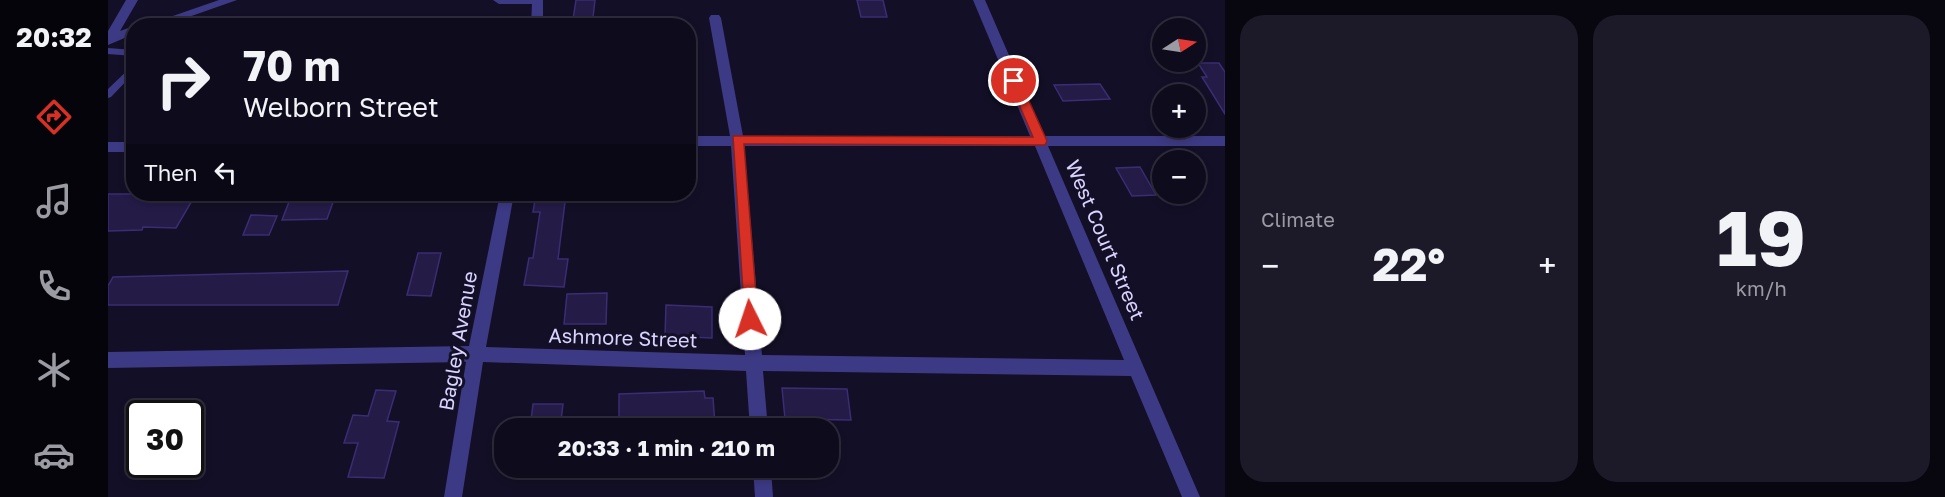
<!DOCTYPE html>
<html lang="en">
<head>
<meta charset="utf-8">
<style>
	:root { --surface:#0e0b1c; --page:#1c1929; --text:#f1f3f6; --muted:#9b9ba3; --line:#2e2b3b; --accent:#d93025 }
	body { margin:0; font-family:"Golos Text",sans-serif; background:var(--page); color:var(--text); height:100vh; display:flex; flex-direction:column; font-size:22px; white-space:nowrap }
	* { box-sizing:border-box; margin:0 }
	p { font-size:20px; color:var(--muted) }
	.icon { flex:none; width:33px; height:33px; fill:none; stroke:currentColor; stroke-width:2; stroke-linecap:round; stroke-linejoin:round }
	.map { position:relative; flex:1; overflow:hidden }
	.panel { display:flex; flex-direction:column; gap:15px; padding:15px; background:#08060f; width:720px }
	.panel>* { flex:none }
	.hud { position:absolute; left:18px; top:18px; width:570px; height:183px; border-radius:24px; box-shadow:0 3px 9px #0003,0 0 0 2px var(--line); background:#0e0b1c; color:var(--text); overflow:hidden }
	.needle { width:39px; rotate:78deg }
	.controls { position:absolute; left:1044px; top:18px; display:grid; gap:12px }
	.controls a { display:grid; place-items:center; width:54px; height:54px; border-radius:50%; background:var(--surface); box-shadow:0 3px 9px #0003,0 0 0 2px var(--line); font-size:30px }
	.speed { position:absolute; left:18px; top:400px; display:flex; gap:12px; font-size:30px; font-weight:700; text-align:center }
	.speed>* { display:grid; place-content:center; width:78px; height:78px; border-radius:50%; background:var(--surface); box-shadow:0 3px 9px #0003,0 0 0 2px var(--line); line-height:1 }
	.speed .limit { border:3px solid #111; border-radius:9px; background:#fff; color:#111 }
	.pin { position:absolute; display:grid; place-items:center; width:51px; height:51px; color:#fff; margin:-26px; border:3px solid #fff; border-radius:50%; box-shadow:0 2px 6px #0007 }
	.me { position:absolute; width:66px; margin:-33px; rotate:356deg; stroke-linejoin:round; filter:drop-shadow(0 0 4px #0008) }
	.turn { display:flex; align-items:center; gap:21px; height:126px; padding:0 18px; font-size:27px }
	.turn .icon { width:78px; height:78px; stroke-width:2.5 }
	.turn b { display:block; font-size:42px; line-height:51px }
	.then { display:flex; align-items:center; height:57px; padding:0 18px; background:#0003; gap:12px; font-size:22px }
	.big { font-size:45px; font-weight:700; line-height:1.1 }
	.panel .card { flex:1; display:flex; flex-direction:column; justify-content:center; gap:9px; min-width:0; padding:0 21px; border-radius:24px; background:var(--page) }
	.panel .dial { align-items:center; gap:0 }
	.dial b { font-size:78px; line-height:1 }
	.heat { display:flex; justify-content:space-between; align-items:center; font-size:33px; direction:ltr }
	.panel .tiles { flex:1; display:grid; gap:15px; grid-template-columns:repeat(2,1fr) }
	.trip { position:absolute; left:386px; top:418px; width:345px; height:60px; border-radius:24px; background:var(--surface); box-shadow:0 3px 9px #0003,0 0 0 2px var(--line); font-weight:700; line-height:60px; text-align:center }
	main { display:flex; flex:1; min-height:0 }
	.menu { display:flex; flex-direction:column; width:108px; justify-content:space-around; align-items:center; background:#06040b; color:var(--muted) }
	.menu .icon { width:42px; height:42px }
	.menu .selected { color:var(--accent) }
	.menu b { font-size:27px; color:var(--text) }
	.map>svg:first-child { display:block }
	.building { fill:#241b47; stroke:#3b2d73; stroke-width:1.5 }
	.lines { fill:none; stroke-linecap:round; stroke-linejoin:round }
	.lane { fill:#3d3a85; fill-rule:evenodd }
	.street { fill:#3d3a85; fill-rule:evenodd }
	.route { fill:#d93025; stroke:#8d1f18; stroke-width:1.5 }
	.labels { text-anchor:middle; stroke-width:6; stroke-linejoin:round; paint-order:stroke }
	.street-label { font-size:20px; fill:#d9d4ff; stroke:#130f26 }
</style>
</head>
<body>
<main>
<nav class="menu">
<b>20:32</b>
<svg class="icon selected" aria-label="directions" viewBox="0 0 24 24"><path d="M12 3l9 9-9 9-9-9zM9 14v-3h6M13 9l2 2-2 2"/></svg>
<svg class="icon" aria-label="music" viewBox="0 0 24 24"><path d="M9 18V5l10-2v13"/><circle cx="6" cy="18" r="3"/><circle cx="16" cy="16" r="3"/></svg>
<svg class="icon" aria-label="phone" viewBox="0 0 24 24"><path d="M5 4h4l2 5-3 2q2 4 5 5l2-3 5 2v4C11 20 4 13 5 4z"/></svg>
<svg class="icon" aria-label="climate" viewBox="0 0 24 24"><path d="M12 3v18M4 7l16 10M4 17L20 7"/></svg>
<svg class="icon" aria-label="car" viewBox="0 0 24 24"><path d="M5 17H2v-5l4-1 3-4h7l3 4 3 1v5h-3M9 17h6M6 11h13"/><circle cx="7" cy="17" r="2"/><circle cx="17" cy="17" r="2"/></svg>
</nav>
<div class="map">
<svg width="1117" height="497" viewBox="0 0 1117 497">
	<rect width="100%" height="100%" fill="#130f26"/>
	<!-- building -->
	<g class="building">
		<polygon points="468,0 487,0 484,26 464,26"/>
		<polygon points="749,0 775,0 779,17 753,17"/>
		<polygon points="1090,63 1111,63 1117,72 1117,114 1094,77 1099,77"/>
		<polygon points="992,84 1002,99 955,101 946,85"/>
		<polygon points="1032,167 1048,195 1024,196 1008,168"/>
		<polygon points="0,194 88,194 68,228 35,227 34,230 0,231"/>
		<polygon points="184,194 228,194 219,219 174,220"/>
		<polygon points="428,194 458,194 450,259 460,259 456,287 416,285 421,258 425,258 432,212 425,212"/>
		<polygon points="143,215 169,216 161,235 135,235"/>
		<polygon points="310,253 333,253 323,296 299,295"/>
		<polygon points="240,271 230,305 0,305 0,286 5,277"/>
		<polygon points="499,293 498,324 456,324 459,294"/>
		<polygon points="558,305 604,307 604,338 557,336"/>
		<polygon points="674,388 739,389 743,420 677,419"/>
		<polygon points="268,390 288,391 279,421 291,422 276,478 240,477 250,443 236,443 245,415 260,416"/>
		<polygon points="596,391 597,398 605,398 607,425 511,429 511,394"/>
		<polygon points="425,404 455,404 452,429 422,429"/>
	</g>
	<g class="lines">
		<!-- lane -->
		<g class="lane">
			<polygon points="0,48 26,50 26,56 0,54"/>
			<polygon points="26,64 26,73 3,97 0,98 0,89"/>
		</g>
		<!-- street -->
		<g class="street">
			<polygon points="18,0 30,0 12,31 26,26 26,34 0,45 0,31"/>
			<polygon points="111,0 129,0 55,26 36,26"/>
			<polygon points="385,0 435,0 435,26 423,26 424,4 391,4"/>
			<path d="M865,0H877L936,136H1117V146H940L1092,497H1074L1023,376L655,371L660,429H642L638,371L375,362L354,497H336L358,362L0,368V352L361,346L392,194H406L378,347L637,355L623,146H580V136H622L601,18L603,15H611L613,18L635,136H922ZM636,146H927L1016,360L654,355Z"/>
			<rect x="0" y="142" width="26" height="10"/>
			<polygon points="645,468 663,468 665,497 647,497"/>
		</g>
	</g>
	<!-- route -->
	<polygon class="route" points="906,77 912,81 939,141 937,145 636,144 650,319 648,323 637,323 625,136 925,137 901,81"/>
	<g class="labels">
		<!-- street labels -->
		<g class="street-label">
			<text transform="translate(997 240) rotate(67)" y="7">West Court Street</text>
			<text transform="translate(515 338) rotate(2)" y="7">Ashmore Street</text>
			<text transform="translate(350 341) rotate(-80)" y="7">Bagley Avenue</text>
		</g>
	</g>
</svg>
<div class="controls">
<a><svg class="needle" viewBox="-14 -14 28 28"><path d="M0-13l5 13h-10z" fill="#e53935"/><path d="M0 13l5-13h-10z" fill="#9b9ba3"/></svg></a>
<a>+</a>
<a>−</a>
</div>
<div class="speed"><div class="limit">30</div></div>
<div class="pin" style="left:906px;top:81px;background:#d93025"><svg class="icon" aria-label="arrive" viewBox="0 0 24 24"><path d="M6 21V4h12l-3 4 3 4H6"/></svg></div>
<svg class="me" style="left:642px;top:319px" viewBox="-20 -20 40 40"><circle r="19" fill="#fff"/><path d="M0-13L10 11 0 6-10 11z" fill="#d93025"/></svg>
<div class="trip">20:33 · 1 min · 210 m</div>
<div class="hud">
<div class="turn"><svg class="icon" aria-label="right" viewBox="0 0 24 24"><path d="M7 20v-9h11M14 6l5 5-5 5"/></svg><div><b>70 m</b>Welborn Street</div></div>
<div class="then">Then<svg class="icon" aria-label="left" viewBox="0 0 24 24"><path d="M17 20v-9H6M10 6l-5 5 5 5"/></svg></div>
</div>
</div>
<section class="panel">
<div class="tiles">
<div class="card"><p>Climate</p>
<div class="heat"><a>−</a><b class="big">22°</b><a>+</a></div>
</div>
<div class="card dial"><b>19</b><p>km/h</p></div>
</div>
</section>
</main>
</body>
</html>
